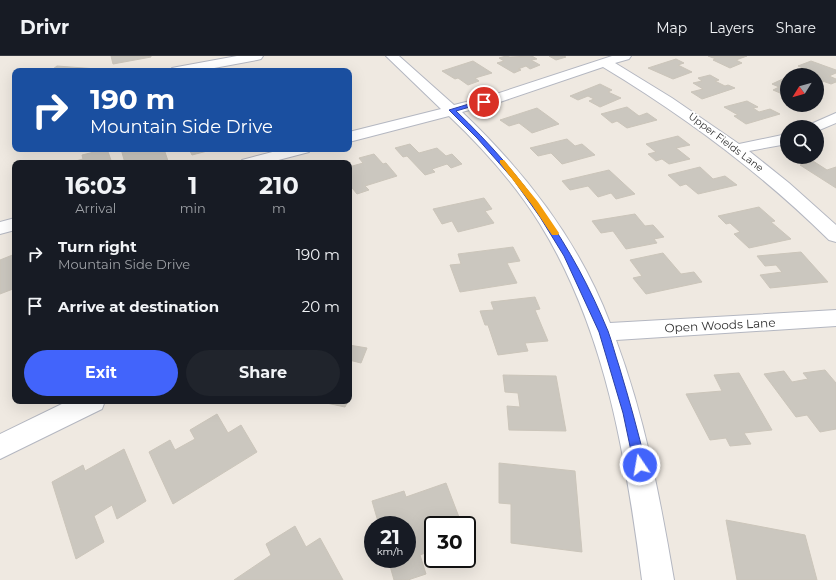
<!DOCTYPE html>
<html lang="en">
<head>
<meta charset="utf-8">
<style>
  :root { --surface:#171b24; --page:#20242c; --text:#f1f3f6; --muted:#9ea1a6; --line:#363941; --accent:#4264fb }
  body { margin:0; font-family:Montserrat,sans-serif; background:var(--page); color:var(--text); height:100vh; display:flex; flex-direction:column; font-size:15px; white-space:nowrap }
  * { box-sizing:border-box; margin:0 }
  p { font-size:13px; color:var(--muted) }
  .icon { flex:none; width:22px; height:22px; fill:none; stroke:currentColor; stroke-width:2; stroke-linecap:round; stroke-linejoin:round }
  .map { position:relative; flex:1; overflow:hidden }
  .side { position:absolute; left:12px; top:104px; width:340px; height:244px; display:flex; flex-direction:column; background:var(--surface); border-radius:8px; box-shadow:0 4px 16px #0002 }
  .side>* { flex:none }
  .guide { position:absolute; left:12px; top:12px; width:340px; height:84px; border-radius:8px; box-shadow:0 4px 16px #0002; background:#1a4fa0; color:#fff; overflow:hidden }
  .needle { width:26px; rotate:233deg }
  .fabs { position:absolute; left:780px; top:12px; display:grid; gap:8px }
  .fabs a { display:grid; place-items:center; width:44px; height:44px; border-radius:50%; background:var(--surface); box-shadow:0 4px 16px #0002; font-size:20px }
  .speed { position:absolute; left:364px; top:460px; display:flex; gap:8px; font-size:20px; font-weight:700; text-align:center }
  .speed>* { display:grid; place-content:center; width:52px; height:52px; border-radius:50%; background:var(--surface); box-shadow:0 4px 16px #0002; line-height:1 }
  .speed small { font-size:10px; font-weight:400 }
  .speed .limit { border:2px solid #111; border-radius:6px; background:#fff; color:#111 }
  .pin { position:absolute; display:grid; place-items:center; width:34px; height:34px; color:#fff; margin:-17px; border:2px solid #fff; border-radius:50%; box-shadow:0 1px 4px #0007 }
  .me { position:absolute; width:44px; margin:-22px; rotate:348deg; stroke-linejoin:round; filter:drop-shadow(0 0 3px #0008) }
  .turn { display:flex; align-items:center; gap:14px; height:84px; padding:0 12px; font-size:18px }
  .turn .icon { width:52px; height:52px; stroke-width:2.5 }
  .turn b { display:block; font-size:28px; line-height:34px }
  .eta { display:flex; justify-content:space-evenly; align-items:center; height:68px; text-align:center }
  .eta b { font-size:24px; font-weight:700; line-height:28px }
  .button { display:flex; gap:8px; margin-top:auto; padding:8px 12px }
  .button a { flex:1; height:46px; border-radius:24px; background:var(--accent); color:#fff; font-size:16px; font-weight:700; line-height:46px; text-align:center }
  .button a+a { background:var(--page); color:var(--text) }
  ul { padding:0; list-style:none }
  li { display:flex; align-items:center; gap:12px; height:52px; padding:0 12px }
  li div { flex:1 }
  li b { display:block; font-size:15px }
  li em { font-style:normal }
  header { display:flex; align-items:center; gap:24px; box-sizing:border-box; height:56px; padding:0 20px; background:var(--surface); border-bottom:1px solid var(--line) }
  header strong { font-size:19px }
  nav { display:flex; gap:22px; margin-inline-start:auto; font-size:14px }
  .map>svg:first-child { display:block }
  .building { fill:#cbc7bf; stroke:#cbc5ba }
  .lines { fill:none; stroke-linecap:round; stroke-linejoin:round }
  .minor-casing { stroke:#b4b7c1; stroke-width:2 }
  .minor { fill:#fff; fill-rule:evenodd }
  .route { fill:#4264fb; stroke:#2b41a3 }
  .slow { fill:#f59e0b }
  .labels { text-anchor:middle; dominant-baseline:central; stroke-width:3.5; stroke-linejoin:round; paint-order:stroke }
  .far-street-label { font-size:10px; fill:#2e2e2e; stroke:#fff }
  .street-label { font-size:12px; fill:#2e2e2e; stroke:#fff }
</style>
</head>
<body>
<header>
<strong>Drivr</strong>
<nav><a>Map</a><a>Layers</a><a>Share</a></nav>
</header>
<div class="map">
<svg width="836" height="524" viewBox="0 0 836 524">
  <rect width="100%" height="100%" fill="#efe9e1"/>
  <path class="building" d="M111,0H151V1L113,8Z
    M506,0L510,1L532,0L537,3L531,4L540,9L530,13L526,10L518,13L521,14L514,17L497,7L504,5L499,2Z
    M549,0H563L566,1L556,4Z
    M708,0H747L736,4L742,7L730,12L713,4L716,3Z
    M676,3L684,7L678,9L692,16L673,23L648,12Z
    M473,5L492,17L475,22L479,25L468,29L458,22L455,23L442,15Z
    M811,5L836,14V17L829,20L836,23V26L831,28L817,23V19H807L798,16L805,13L798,10Z
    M57,10L97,13L95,15H50Z
    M710,19L719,24L715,25L725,30L728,29L735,32L702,43L691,36L703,33L693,27L702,25L698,22Z
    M787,21V40L773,34L779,31L772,28Z
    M600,28L612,34L608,36L621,42L600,51L589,45L594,43L588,40L578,44L570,40Z
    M747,45L758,51L753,52L759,56L770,53L780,58L746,68L734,60L738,59L724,51Z
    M627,51L639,60L647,57L657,64L627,72L617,65L612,67L601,58Z
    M537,52L559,68L532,77L519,67L509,70L500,64Z
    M678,80L690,89L676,92L690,103L669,108L662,103L656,105L648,98L656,96L646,88Z
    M567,83L575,90L582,88L595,99L562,108L551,97L538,100L530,92Z
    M410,88L419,97L437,92L446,100L452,98L462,108L451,112L447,108L432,113L435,116L425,119L407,100L403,101L395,92Z
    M93,93H107L112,107H68L83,103L82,99L94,96Z
    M121,93H164L168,105L159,107H125Z
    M189,93H215L192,99Z
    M374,98L383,108L386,107L397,120L365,130L369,134L357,138L349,128V111L363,107L359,102Z
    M813,105L827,114L836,111V132L800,109Z
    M700,111L713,123L725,120L737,129L698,138L686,128L680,130L668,119Z
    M609,114L635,138L616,143L611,137L598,141L588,130L570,134L562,125Z
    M484,142L492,153L485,155L494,167L458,176L452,165L442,168L433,153Z
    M759,151L775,165L771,166L791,183L749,192L734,178L740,176L730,167L726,168L718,160Z
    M635,158L645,170L653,169L664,181L654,183L657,187L626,193L613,175L601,177L592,165Z
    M513,191L520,205L507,207L517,227L460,236L450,209L461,208L458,198Z
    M801,196L828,226L770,232L760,219L782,216L776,209L765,210L757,200Z
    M663,197L681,218L694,216L702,226L646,238L633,222L642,220L630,204Z
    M15,198V236L13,233L0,238V204Z
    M535,241L540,253L535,254L548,285L525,287L528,295L498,299L488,269H485L480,255L494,254L491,246Z
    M349,289L367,292L361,307L349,304Z
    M825,314L836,327V373L820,376L807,359L796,361L764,318L784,315L792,326L808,323L803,317Z
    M739,317L772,374L744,377L751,388L730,390L726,382L710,384L686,338L722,335L714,319Z
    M503,319L556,320L566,375L509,374L507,350L520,351L518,337L505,336Z
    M317,345H348L345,351Z
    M217,358L228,377L241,369L257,396L173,448L149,396L170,384L175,394L195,383L190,374Z
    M124,393L146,445L117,463L112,449L94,460L104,486L76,503L52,426L83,409L85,415Z
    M499,407L575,415L582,496L511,487V448L499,447Z
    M446,427L462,469H433V494L420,499L426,518L408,524H394L388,503H407V469H379L372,445L404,435L406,441Z
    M726,464L805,479L817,524H737Z
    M295,470L306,491L320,482L343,524H234L271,499L266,488Z"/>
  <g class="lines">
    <g class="minor-casing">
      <path id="minor" d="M237,0H263L261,3L257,4L198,15H170L172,12L177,11Z
        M386,0H399L454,49L490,40L612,0H631L629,3L615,7L672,42L739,88L787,78V88L749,95L789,127L836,169V186L829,184C761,117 686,61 603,11L500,46L462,56C524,115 579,185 610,267L836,254V270L616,284C645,362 660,442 674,524H642C626,402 606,275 540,168C515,128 483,92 449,60L349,86V76L441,53Z
        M836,57V67L817,75V71H808L811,68Z
        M284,93H311L309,96L267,107H240L242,104Z
        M15,162V174L0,178V166Z
        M68,345H105L102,353L0,403V378Z"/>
    </g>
    <use href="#minor" class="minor"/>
  </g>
  <path class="route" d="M482,44L487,46L456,55C524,120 572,188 608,275C612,286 615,298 619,310C629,343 638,375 646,409L644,413L640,414L636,413L634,409L623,357L599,276L564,200L540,161L513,123L477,82L449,54Z"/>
  <path class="slow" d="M500,104H504L538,146L559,177L558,179H552L532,149L500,107Z"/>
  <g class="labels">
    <g class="far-street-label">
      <text transform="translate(726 86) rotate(37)">Upper Fields Lane</text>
    </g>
    <g class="street-label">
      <text transform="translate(720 269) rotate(-3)">Open Woods Lane</text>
    </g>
  </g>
</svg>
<div class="fabs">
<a><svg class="needle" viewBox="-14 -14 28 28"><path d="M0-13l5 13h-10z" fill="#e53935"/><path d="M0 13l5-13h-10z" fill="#9ea1a6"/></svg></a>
<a><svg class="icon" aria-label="search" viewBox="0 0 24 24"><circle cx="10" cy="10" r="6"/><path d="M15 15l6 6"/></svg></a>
</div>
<div class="speed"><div>21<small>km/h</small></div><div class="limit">30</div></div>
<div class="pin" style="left:484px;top:46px;background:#d93025"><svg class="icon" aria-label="arrive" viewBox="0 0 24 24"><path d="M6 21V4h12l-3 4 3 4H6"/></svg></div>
<svg class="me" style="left:640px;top:409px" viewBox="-20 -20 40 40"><circle r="17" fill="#4264fb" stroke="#fff" stroke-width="3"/><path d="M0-11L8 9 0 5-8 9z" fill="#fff"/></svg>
<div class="guide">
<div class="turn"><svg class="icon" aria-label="right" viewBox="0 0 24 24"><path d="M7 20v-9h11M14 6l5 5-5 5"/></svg><div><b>190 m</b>Mountain Side Drive</div></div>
</div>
<section class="side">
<div class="eta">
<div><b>16:03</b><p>Arrival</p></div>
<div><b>1</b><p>min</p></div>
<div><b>210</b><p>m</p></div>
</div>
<ul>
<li><svg class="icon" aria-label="right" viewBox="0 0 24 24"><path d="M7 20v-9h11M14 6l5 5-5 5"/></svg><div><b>Turn right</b><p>Mountain Side Drive</p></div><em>190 m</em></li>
<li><svg class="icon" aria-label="arrive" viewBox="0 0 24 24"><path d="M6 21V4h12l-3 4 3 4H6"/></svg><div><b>Arrive at destination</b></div><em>20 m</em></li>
</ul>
<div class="button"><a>Exit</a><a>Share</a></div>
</section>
</div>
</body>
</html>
